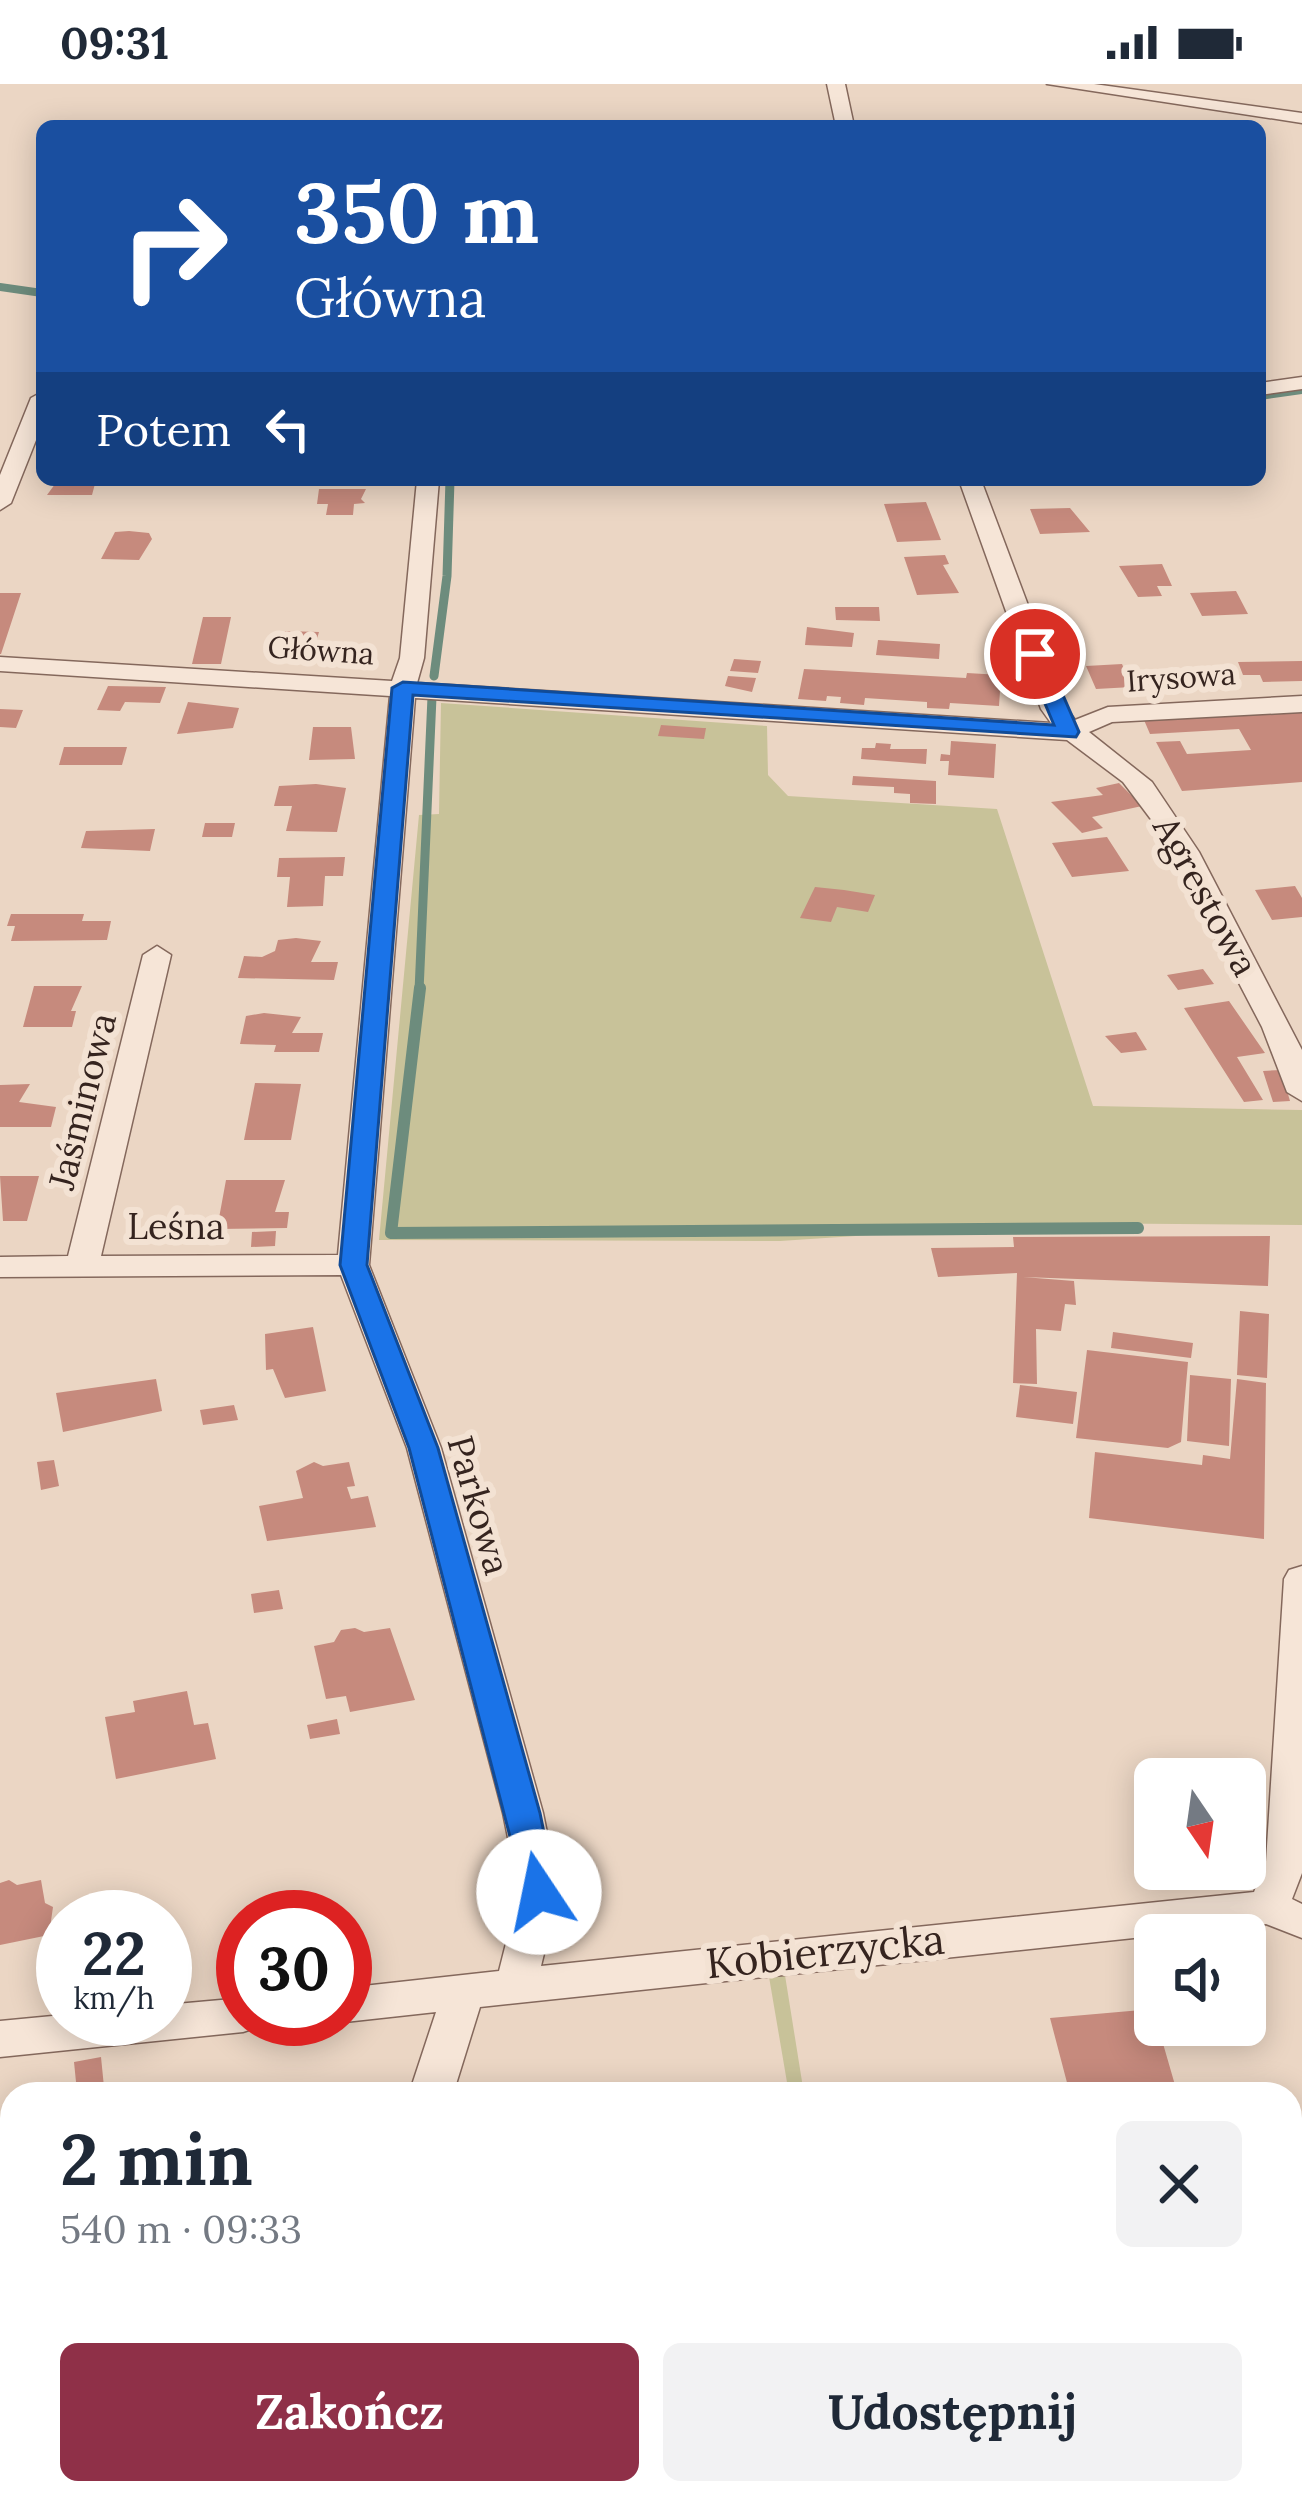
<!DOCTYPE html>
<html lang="pl">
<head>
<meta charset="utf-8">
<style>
  :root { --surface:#fff; --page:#f2f2f3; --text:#1f2937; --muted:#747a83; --accent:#8f3048 }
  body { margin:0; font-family:Lora,serif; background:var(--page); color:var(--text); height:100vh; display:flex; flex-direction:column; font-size:45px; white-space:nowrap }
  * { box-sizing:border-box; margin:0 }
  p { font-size:39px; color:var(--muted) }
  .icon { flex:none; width:66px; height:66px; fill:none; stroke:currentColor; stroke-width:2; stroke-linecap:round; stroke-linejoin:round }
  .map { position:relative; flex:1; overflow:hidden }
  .sheet { position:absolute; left:0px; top:1998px; width:1302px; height:423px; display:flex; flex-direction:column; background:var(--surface); border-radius:36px 36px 0 0; box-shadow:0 6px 30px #0003 }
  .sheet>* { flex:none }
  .top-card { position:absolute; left:36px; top:36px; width:1230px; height:366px; border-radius:18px; box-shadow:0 6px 30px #0003; background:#1a4fa0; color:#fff; overflow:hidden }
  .needle { width:78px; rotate:167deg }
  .buttons { position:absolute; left:1134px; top:1674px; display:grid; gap:24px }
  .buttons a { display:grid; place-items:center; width:132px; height:132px; border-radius:18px; background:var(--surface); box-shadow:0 6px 30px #0003; font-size:60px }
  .speed { position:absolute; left:36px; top:1806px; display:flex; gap:24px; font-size:60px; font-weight:700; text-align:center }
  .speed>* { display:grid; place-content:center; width:156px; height:156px; border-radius:50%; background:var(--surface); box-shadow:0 6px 30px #0003; line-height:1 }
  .speed small { font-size:30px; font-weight:400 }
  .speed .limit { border:18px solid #d22; background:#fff; color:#111 }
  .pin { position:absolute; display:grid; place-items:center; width:102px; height:102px; color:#fff; margin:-51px; border:6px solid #fff; border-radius:50%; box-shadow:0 3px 12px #0007 }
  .me { position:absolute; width:132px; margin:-66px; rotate:349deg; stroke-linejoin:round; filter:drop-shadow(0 0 9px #0008) }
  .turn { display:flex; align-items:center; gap:42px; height:252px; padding:0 60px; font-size:54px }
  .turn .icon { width:156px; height:156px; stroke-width:2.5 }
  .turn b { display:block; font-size:84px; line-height:102px }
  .then { display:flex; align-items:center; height:114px; padding:0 60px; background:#0003; gap:24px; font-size:45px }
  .round { display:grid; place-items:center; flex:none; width:126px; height:126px; border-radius:18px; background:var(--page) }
  .head { display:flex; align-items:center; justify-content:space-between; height:204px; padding:0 60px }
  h1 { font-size:72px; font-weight:800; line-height:90px }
  .cta { display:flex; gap:24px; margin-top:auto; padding:24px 60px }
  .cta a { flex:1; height:138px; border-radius:18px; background:var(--accent); color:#fff; font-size:48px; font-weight:800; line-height:138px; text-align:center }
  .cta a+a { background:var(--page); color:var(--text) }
  .status { display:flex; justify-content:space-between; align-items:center; height:84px; padding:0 60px; background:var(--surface); direction:ltr }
  .status svg { height:33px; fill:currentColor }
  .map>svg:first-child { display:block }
  .green { fill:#c8c299 }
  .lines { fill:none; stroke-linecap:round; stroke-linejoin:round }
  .stream-far2 { stroke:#6d8c7d; stroke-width:8 }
  .stream-far1 { stroke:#6d8c7d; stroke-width:9 }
  .stream { stroke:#6d8c7d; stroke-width:12 }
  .building { fill:#c68a7d }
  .minor-casing { stroke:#84685c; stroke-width:3 }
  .minor { fill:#f6e5d7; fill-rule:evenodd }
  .route { fill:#1a73e8; stroke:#114b97; stroke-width:3 }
  .labels { text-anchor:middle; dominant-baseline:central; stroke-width:12; stroke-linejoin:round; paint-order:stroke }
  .far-street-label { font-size:30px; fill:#35241f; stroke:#f3e2d3 }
  .street-label { font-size:36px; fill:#35241f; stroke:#f3e2d3 }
  .near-street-label { font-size:42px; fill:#35241f; stroke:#f3e2d3 }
</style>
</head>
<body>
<div class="status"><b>09:31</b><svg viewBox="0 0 49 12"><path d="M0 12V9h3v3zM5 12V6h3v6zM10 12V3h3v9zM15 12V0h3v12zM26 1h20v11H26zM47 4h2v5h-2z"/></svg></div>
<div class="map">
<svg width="1302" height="2420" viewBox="0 0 1302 2420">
  <rect width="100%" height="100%" fill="#ebd6c4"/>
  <path class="green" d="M441,619L767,642L768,691L788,712L997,725L1093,1022L1302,1026V1141L1052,1139L780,1157L379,1156L419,731L439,730Z
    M784,1885L804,2010H789L768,1887Z"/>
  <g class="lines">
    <path class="stream-far2" d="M0,203L42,209
      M1260,312L1302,306"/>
    <path class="stream-far1" d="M434,592L447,492L450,396
      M419,907L432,613"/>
    <path class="stream" d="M420,904L391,1149L1138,1144"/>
  </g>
  <path class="building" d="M58,396H96L92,411H47Z
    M319,405H366L361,415L365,419L354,420L353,431H326L328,420H317Z
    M926,418L941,456L897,458L884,420Z
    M1070,424L1090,448L1040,450L1030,425Z
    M129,447L149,449L152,455L139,476L101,475L115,448Z
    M945,471L949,480L943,481L959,509L917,511L904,473Z
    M1162,480L1172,502H1157L1162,512L1138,513L1119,482Z
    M1236,507L1248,530L1202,532L1190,509Z
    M0,509H21L1,570H0Z
    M835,523H879L880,537L836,536Z
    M203,533H231L221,580H192Z
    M807,543L854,549L852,563L805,561Z
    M285,547L319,548L311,575L275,574Z
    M878,556L940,560L939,575L876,571Z
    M734,575L761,577L758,589L730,587Z
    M1302,577V597L1263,598L1260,591H1243L1238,578Z
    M1122,580L1132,603L1096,605L1086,582Z
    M804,585L966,594L967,589L1001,591L999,622L950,619L949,625L927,624V618L865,614L864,621L840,619L841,613L827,612L826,617L798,615Z
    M728,592L756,594L752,608L725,602Z
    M108,602L166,603L160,619L125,618L120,627L97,626Z
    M188,618L239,624L233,644L177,650Z
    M0,625L23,626L16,644L0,643Z
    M1302,627V698L1182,707L1156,658L1180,657L1187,670L1251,666L1239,645L1150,650L1144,636Z
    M661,641L703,644H706L704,655L658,652Z
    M313,643H351L355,675L309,676Z
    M951,657L996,660L994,694L948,691L949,677H940L941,670L950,671Z
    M876,659L891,660L890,665H927L926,680L861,675L862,664H875Z
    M64,663H127L122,681H59Z
    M853,692L936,697V720L910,719V710L894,709V703L852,701Z
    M1119,699L1142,722L1092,733L1103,744L1082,749L1051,718L1103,711L1096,704Z
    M316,700L346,704L337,748L286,747L292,722H274L279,702Z
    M205,739H235L232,753H202Z
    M155,745L150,767L81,764L86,747Z
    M1107,753L1129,787L1072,793L1052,759Z
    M345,773L343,792H325L323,822L287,823L290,793H277L279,774Z
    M1295,802L1302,814V833L1272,836L1255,806Z
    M815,803L844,806L875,811L868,828L837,823L831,838L800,834Z
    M11,830H84L82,837H111L107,856L11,857L15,842H7Z
    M296,854L321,857L311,878H338L334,896L238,894L244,872L262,873L275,867L278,856Z
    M1203,885L1214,900L1178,906L1167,891Z
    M34,902H82L71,927H76L72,943H23Z
    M1229,917L1265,969L1237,973L1263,1016L1244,1018L1184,924Z
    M264,929L301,933L292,949H323L319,968H274L276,961L240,960L246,932Z
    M1136,948L1147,966L1121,969L1105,952Z
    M1281,986L1290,1017L1273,1018L1263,987Z
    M255,999L301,1000L291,1056H244Z
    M30,1000L19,1018L56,1023L51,1043H0V1001Z
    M0,1092H39L27,1137H3Z
    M226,1096H285L275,1128H289L287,1144L217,1145Z
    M276,1147L275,1162L251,1163L252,1148Z
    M1270,1152L1268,1202L1023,1193L1074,1197L1076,1221L1065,1220L1061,1247L1036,1245L1037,1300L1013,1299L1017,1189L938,1193L931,1164L1014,1163L1013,1153Z
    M1240,1227L1269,1230L1267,1294L1237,1291Z
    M313,1243L326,1307L285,1314L273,1285L266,1286L265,1250Z
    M1113,1248L1193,1259L1191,1274L1111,1264Z
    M1087,1266L1188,1278L1181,1358L1168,1364L1076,1354Z
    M1190,1291L1231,1295L1229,1362L1187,1357Z
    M156,1295L162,1327L63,1348L56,1309Z
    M1237,1295L1266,1299L1264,1455L1089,1434L1095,1368L1202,1381L1203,1371L1230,1375Z
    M1020,1301L1077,1308L1073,1340L1016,1333Z
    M234,1321L238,1336L203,1341L200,1326Z
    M54,1376L59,1402L41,1406L37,1378Z
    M314,1378L323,1382L349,1378L355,1402L347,1403L351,1415L368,1412L376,1443L267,1457L259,1422L303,1414L296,1387Z
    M279,1506L283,1525L254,1529L251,1510Z
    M355,1544L364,1548L390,1544L415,1616L350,1628L346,1612L326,1615L314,1562L334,1558L341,1546Z
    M187,1607L194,1641L208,1639L216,1675L116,1695L105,1633L135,1628L133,1617Z
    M337,1635L340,1650L310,1655L307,1641Z
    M9,1796L17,1801L41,1796L45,1819L53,1823L49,1851L0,1861V1799Z
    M1153,1925L1175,2001L1070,2010L1050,1934Z
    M101,1973L104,2003L77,2008L74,1978Z"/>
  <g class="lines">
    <g class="minor-casing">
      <path id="minor" d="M827,0H845L854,42H836Z
        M1047,0H1094L1302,29V39Z
        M1302,293V305L1260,311V299Z
        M42,308V341L11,419L0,426V391L31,314Z
        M417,396H439L424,574L417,599L1051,639L1041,625L959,396H981L1067,625L1075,636L1108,623L1302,612V628L1112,638L1089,648L1152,698L1199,768L1302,966V1017L1287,1008L1262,943L1159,746L1123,698L1067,656L415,614L369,1181L441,1364L543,1729L559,1808L541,1882L1254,1808L1266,1778L1284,1495L1289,1486L1302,1482V1789L1292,1815L1302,1820V1854L1266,1840L480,1923L453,2010H409L436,1928L345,1938L335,1935H345V1904L499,1887L519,1808L503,1729L407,1364L341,1191L0,1193V1173L68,1172L143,871L157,862L171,871L101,1172L338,1171L390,612L0,587V573L392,597L400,574Z
        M243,1914V1935H262L258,1943L243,1948L0,1973V1937L63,1931L165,1935V1921Z
        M279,2409H327L323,2420H275Z"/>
    </g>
    <use href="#minor" class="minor"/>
  </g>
  <path class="route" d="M1035,564L1045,570L1079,648L1076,653L413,611L367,1181L438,1364L540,1729L556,1808L551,1818H527L409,1364L340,1181L392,604L403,598L1054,641L1024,570Z"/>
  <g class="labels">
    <g class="far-street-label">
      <text transform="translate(321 566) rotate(4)">Główna</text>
      <text transform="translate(1181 593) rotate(-4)">Irysowa</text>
    </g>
    <g class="street-label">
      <text transform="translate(1206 812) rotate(61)">Agrestowa</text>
      <text transform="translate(82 1017) rotate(-76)">Jaśminowa</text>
      <text x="176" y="1142">Leśna</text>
      <text transform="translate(479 1421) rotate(74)">Parkowa</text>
    </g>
    <g class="near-street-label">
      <text transform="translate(825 1867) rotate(-6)">Kobierzycka</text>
    </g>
  </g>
</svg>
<div class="buttons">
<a><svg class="needle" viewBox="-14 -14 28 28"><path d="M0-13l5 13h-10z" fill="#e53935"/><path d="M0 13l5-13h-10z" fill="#747a83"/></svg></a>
<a><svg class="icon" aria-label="sound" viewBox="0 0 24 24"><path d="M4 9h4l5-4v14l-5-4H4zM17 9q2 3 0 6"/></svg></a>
</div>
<div class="speed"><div>22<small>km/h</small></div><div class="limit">30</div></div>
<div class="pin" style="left:1035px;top:570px;background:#d93025"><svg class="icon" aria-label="arrive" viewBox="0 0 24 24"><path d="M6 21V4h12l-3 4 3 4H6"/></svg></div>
<svg class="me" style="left:539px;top:1808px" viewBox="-20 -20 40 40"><circle r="19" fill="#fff"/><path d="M0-13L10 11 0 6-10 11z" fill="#1a73e8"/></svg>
<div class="top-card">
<div class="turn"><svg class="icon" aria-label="right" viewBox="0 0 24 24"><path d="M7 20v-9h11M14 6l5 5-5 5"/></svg><div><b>350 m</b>Główna</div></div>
<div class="then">Potem<svg class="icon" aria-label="left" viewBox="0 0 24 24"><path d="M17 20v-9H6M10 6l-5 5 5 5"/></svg></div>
</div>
<section class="sheet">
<div class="head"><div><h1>2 min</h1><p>540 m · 09:33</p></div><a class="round"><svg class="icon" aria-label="close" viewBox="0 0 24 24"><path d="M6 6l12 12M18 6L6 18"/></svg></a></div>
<div class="cta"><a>Zakończ</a><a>Udostępnij</a></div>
</section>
</div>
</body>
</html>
